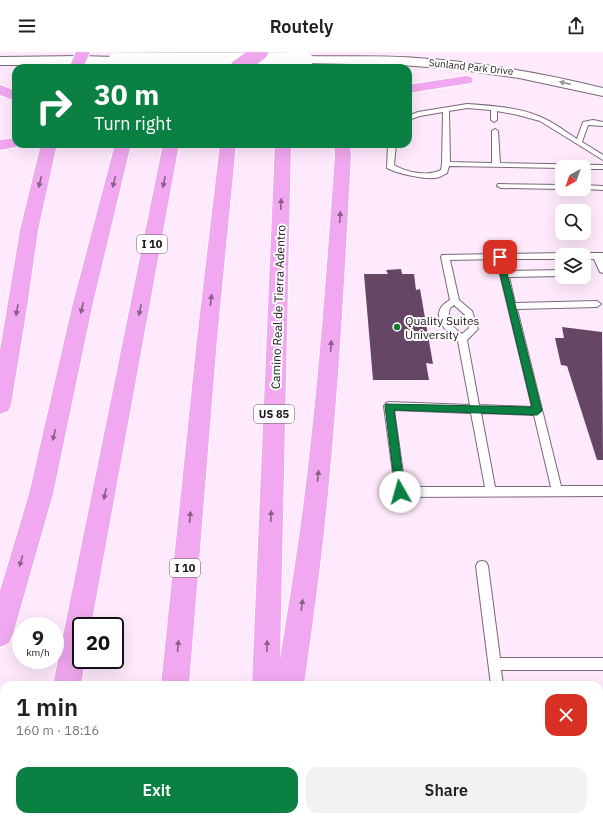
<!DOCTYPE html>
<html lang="en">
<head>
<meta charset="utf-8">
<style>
  :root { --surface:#fff; --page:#f2f2f2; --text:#202124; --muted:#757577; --accent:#0b8043 }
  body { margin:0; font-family:"IBM Plex Sans",sans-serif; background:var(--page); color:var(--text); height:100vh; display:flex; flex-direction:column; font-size:15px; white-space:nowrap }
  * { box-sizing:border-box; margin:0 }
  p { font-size:13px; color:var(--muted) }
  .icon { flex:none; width:22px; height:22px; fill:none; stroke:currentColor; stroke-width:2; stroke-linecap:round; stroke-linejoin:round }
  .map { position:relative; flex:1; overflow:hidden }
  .details { position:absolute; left:0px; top:629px; width:603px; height:140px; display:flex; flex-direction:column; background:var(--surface); border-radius:12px 12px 0 0; box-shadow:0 4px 16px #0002 }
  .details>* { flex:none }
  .guide { position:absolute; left:12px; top:12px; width:400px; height:84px; border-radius:12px; box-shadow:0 4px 16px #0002; background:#0b8043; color:#fff; overflow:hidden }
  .needle { width:26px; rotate:220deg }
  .fabs { position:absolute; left:555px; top:108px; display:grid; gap:8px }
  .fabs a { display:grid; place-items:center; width:36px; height:36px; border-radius:8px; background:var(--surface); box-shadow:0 4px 16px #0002; font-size:20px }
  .speed { position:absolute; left:12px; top:565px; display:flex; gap:8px; font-size:20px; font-weight:700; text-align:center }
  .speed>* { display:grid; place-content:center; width:52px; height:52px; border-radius:50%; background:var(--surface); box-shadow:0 4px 16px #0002; line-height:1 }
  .speed small { font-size:10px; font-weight:400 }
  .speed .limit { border:2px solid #111; border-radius:6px; background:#fff; color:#111 }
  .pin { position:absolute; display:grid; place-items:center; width:34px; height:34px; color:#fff; margin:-17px; border-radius:8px; box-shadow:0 2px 6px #0006 }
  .me { position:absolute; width:44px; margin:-22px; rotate:353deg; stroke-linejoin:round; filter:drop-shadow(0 0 3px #0008) }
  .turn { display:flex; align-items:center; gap:14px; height:84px; padding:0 16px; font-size:18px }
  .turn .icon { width:52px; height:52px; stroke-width:2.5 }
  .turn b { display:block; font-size:28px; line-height:34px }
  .round { display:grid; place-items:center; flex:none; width:42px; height:42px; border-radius:12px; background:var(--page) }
  .summary { display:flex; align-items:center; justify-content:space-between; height:68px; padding:0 16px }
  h1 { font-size:24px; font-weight:600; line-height:30px }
  .primary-button { display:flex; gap:8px; margin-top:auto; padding:8px 16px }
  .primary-button a { flex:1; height:46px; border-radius:12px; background:var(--accent); color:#fff; font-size:16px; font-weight:600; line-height:46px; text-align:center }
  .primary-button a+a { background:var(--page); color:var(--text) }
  header { display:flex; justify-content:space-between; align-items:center; height:52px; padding:0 16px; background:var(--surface); font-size:18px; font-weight:600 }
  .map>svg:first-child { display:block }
  .building { fill:#654664 }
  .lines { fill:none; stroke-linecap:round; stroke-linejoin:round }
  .lane-casing { stroke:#7a687a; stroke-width:2 }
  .secondary-casing { stroke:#7a687a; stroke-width:2 }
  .highway-casing { stroke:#fff; stroke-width:2 }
  .lane { fill:#fff; fill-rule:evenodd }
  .secondary { fill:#fff; fill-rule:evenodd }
  .highway { fill:#f1a8f0; fill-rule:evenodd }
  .secondary-bridge-casing { stroke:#7a687a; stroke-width:16; stroke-linecap:butt }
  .highway-bridge-casing { stroke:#fff; stroke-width:16; stroke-linecap:butt }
  .secondary-bridge { stroke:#fff; stroke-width:16 }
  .highway-bridge { stroke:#f1a8f0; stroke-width:16 }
  .oneway { fill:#9a9699 }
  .oneway2 { fill:#885f86 }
  .route { fill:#0b8043; stroke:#07532c }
  .poi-dot { fill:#117b2f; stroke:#fefefe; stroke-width:1.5 }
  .labels { text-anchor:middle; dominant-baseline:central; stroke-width:4; stroke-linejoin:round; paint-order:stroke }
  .far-street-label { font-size:10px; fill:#1e161d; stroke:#fefefe }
  .shield { fill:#fefefe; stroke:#615c60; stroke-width:1 }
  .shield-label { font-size:11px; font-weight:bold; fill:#1e161d }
  .street-label { font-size:12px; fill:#1e161d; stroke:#fefefe }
  .poi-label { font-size:12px; fill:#1e161d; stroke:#fefefe; text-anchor:start }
</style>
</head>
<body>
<header><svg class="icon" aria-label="menu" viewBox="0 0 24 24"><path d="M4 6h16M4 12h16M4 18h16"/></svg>Routely<svg class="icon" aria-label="share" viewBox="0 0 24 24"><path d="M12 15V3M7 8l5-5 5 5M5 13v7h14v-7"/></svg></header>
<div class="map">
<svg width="603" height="769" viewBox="0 0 603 769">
  <rect width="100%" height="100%" fill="#fee9fd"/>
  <path class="building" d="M401,217L402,222H414L416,238L420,237L433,312L426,311L429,328H373L364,222H388L386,218Z
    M562,275L602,280L603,408H597L567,314L561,313L555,286H564Z"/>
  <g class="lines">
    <g class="lane-casing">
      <path id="lane" d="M467,52C492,54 522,55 545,67C556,72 566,80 577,87L583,70L593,68L603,70V74L588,73L582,90L603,103V108L540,69L518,63L497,59V68L494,70L491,68V58L467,56L449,59L450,110L492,111V79L495,77L498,79L500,111L603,113V117H584V115H562V116L449,114L447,121C443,123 439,126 435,126C421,127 399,122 387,116L388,92H396L394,113C406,120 428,125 441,118L442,112L443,60L420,64L408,68V64L418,60Z
        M498,132L562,133V137H563H562L501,136L497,134Z
        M584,133L603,134V138L583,137H584Z
        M562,201L565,203H562V207H505L508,219L562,218V224L509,225L515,251L597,249L601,252L597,255L517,257L561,434H603V444L400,445L396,443L384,354L386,351L389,350L470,353L458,289C443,278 428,260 450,248L441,205L442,203ZM496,207L500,222L532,355L479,353L467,288L478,277L472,259L459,248L450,208ZM454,253L465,263L469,276L462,282C452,275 446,268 450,256ZM394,358L471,361L485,435H405ZM481,361L534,363L551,435H495Z
        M584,201H603V221L600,220L594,207H584V203H581Z
        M586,217L590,220L584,224V218Z
        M482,509L486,510L488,514L500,606H603V618H501L503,633H491L476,514L478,510Z
        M508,765H522L523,769H509Z"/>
    </g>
    <g class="secondary-casing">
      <path id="secondary" d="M80,4L116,5L121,6L123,9L121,12L116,13H0V5Z
        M305,4C342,5 380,3 417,6C480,10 542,21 603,36V44L519,26L455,17L401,13L300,11L298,8L300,5Z"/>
    </g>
    <g class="highway-casing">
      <path id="highway" d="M76,0H90L83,16H69Z
        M279,0H293L292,16H278Z
        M466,24L471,25L473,28L471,31L408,41V33Z
        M0,33L16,39V49L0,43Z
        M16,86V92H23L21,94L0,98V88Z
        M41,92H57L38,178L28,249L11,353L8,359L0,362V298L20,178Z
        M115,92H131L92,255L53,442L13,582L9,591L0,595V539L29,442L72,255Z
        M163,92H179L91,574H81V608H85L81,633H53Z
        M220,92H236L217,287L189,633H161L197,287Z
        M275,92H291L280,607C289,552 298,496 305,440C319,328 327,215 335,103L334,92H350L351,103C345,216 339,329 328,441C322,505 313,569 304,633H252Z
        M27,765H57L56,769H26Z
        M148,765H178L177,769H147Z
        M256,765H286V769H256Z"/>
    </g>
    <use href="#lane" class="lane"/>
    <use href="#secondary" class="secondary"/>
    <use href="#highway" class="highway"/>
    <g class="secondary-bridge-casing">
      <path id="secondary-bridge" d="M116,9L305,8"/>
    </g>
    <g class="highway-bridge-casing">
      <path id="highway-bridge" d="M238,16L260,0"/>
    </g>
    <use href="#secondary-bridge" class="secondary-bridge"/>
    <use href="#highway-bridge" class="highway-bridge"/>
  </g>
  <defs><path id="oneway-solid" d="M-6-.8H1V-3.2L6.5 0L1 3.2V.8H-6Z"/></defs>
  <use class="oneway" href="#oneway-solid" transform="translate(565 31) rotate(-167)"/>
  <g class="oneway2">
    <use href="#oneway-solid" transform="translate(40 130) rotate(104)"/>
    <use href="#oneway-solid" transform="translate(114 130) rotate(104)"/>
    <use href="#oneway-solid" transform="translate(164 130) rotate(101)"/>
    <use href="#oneway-solid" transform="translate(281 152) rotate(-88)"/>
    <use href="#oneway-solid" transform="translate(340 165) rotate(-86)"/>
    <use href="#oneway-solid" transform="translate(211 248) rotate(-84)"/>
    <use href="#oneway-solid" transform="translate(82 256) rotate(103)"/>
    <use href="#oneway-solid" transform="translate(17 258) rotate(100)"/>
    <use href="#oneway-solid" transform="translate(140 258) rotate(101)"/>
    <use href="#oneway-solid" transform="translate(331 294) rotate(-86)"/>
    <use href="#oneway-solid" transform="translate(54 383) rotate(103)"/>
    <use href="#oneway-solid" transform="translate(318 424) rotate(-84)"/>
    <use href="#oneway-solid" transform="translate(105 442) rotate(101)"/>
    <use href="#oneway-solid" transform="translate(271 464) rotate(-88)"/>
    <use href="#oneway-solid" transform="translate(190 465) rotate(-85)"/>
    <use href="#oneway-solid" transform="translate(21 509) rotate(106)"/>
    <use href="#oneway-solid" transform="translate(302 553) rotate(-82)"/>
    <use href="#oneway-solid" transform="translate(178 594) rotate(-85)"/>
    <use href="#oneway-solid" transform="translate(267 594) rotate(-88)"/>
  </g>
  <path class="route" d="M500,202L503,205L542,359L537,363L394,358L405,440L403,443L400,445L396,443L385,354L386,352L532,355L496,205Z"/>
  <circle class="poi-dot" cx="397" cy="275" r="4"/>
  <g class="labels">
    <g class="far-street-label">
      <text transform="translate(471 15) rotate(6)">Sunland Park Drive</text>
    </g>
    <g class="shield">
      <rect x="137" y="183" width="30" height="18" rx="3"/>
      <rect x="254" y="353" width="40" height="18" rx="3"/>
      <rect x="170" y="507" width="30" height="18" rx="3"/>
    </g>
    <g class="shield-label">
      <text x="152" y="192">I 10</text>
      <text x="274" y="362">US 85</text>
      <text x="185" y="516">I 10</text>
    </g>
    <g class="street-label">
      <text transform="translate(278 255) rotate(-88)">Camino Real de Tierra Adentro</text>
    </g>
    <g class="poi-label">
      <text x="405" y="268">Quality Suites<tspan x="405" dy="14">University</tspan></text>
    </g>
  </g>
</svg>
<div class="fabs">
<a><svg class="needle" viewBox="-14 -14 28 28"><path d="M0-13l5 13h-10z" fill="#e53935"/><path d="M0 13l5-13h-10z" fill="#757577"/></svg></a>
<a><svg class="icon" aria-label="search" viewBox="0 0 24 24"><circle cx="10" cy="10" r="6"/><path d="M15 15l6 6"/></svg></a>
<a><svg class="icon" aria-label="layers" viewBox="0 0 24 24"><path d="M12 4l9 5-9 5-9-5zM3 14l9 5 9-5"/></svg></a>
</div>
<div class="speed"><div>9<small>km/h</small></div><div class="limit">20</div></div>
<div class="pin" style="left:500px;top:205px;background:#d93025"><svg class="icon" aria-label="arrive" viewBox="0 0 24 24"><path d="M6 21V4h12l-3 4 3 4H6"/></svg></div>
<svg class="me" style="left:400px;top:440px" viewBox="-20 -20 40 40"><circle r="19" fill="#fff"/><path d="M0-13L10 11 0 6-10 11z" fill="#0b8043"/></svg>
<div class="guide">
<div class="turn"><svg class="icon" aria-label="right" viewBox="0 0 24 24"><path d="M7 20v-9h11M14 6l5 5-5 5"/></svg><div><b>30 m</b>Turn right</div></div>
</div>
<section class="details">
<div class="summary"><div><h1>1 min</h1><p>160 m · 18:16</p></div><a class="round" style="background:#d93025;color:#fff"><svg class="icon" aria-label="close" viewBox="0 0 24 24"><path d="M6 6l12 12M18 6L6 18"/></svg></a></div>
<div class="primary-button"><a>Exit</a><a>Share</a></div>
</section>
</div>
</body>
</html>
